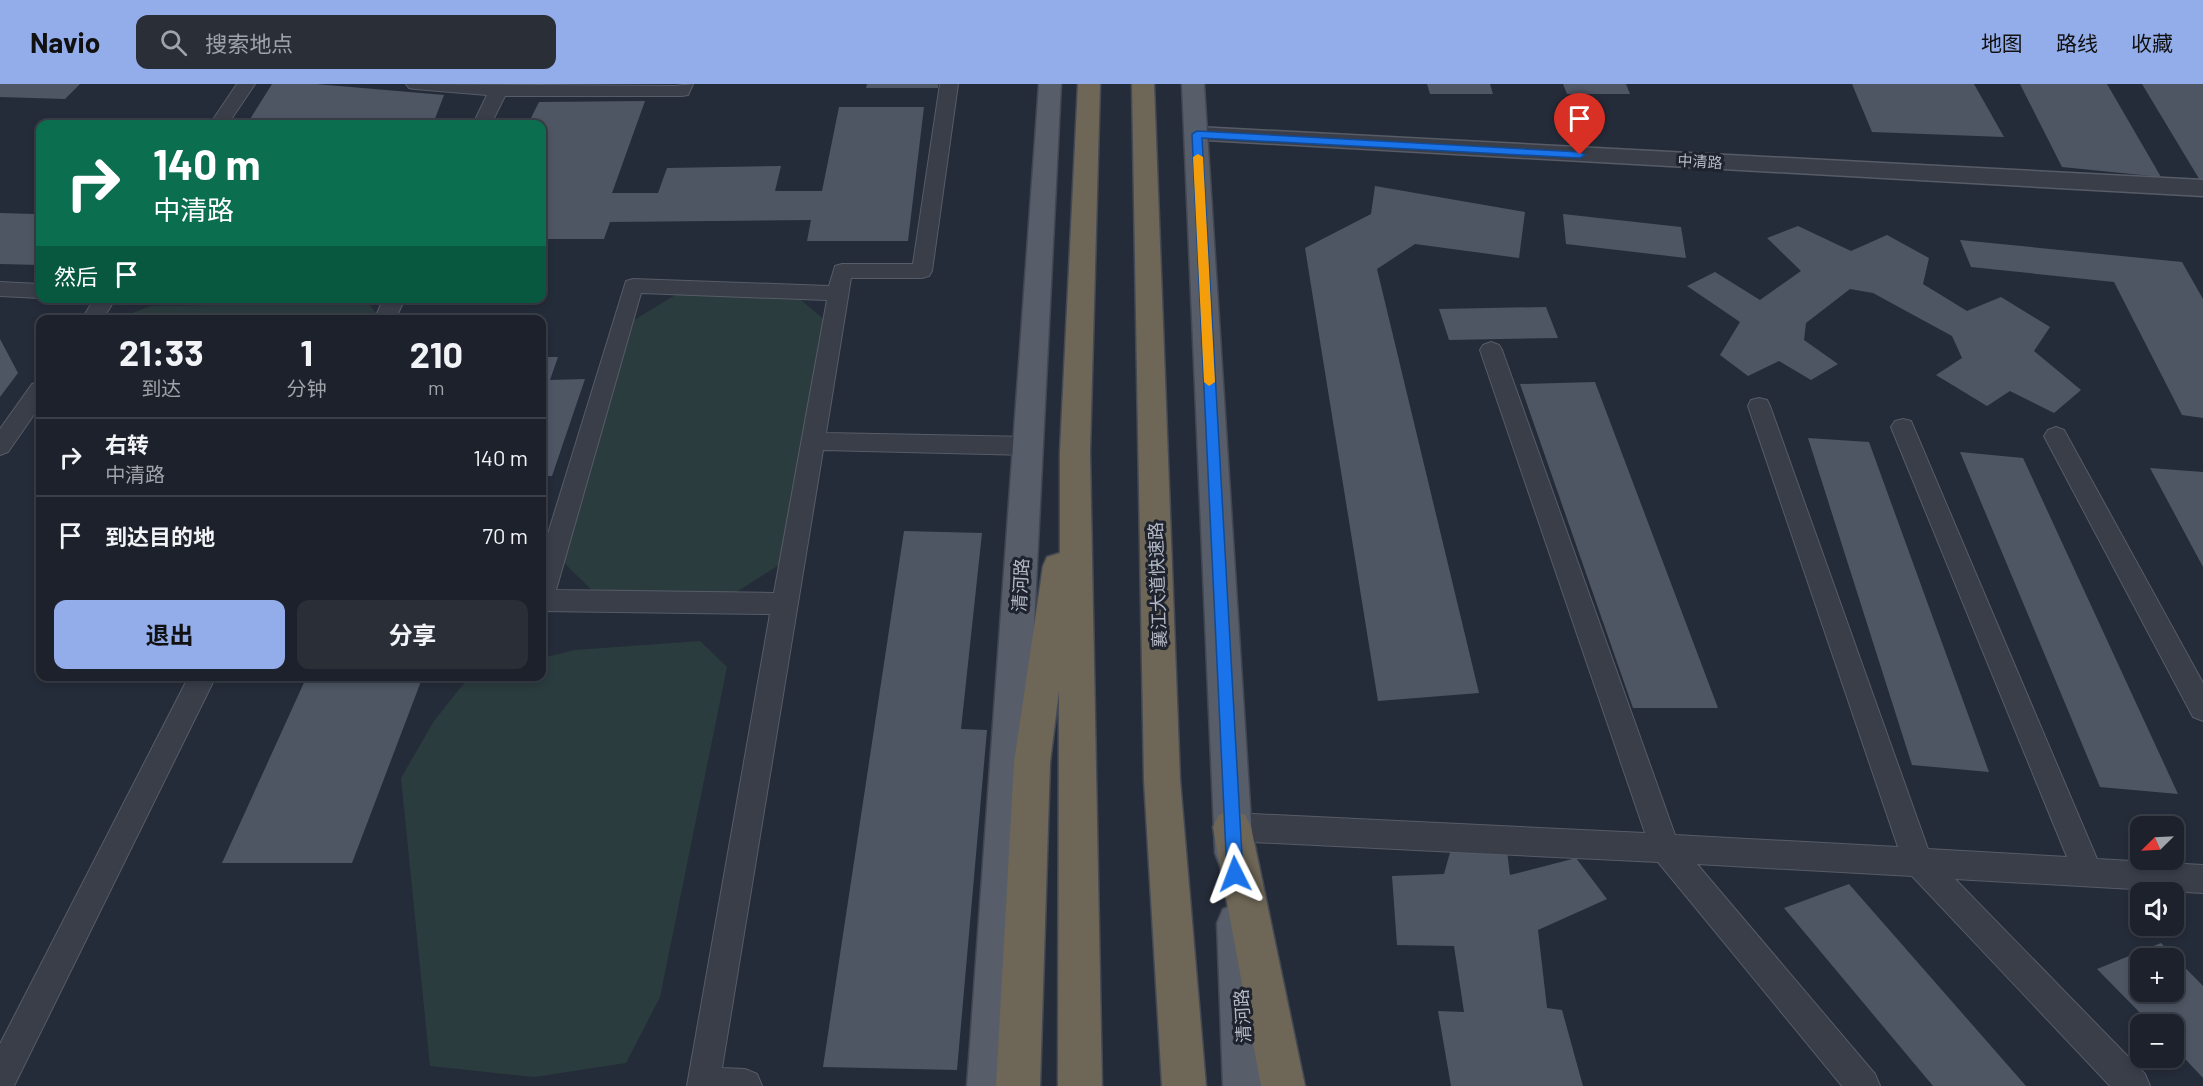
<!DOCTYPE html>
<html lang="zh">
<head>
<meta charset="utf-8">
<style>
  :root { --surface:#1c212b; --page:#292e37; --text:#f1f3f6; --muted:#a0a3a9; --line:#3a3e47; --accent:#93adeb }
  body { margin:0; font-family:Barlow,"Noto Sans SC",sans-serif; background:var(--page); color:var(--text); height:100vh; display:flex; flex-direction:column; font-size:22px; white-space:nowrap }
  * { box-sizing:border-box; margin:0 }
  p { font-size:20px; color:var(--muted) }
  .icon { flex:none; width:33px; height:33px; fill:none; stroke:currentColor; stroke-width:2; stroke-linecap:round; stroke-linejoin:round }
  .map { position:relative; flex:1; overflow:hidden }
  .sheet { position:absolute; left:36px; top:231px; width:510px; height:366px; display:flex; flex-direction:column; background:var(--surface); border-radius:12px; box-shadow:0 3px 9px #0003,0 0 0 2px var(--line) }
  .sheet>* { flex:none }
  .guide { position:absolute; left:36px; top:36px; width:510px; height:183px; border-radius:12px; box-shadow:0 3px 9px #0003,0 0 0 2px var(--line); background:#0b6e4f; color:#fff; overflow:hidden }
  .needle { width:39px; rotate:246deg }
  .fabs { position:absolute; left:2130px; top:732px; display:grid; gap:12px }
  .fabs a { display:grid; place-items:center; width:54px; height:54px; border-radius:12px; background:var(--surface); box-shadow:0 3px 9px #0003,0 0 0 2px var(--line); font-size:30px }
  .pin { position:absolute; display:grid; place-items:center; width:51px; height:51px; color:#fff; margin:-62px -26px; border-radius:50% 50% 50% 0; rotate:-45deg; box-shadow:0 0 6px #0007 }
  .pin .icon { rotate:45deg }
  .me { position:absolute; width:66px; margin:-33px; rotate:357deg; stroke-linejoin:round; filter:drop-shadow(0 0 4px #0008) }
  .turn { display:flex; align-items:center; gap:21px; height:126px; padding:0 18px; font-size:27px }
  .turn .icon { width:78px; height:78px; stroke-width:2.5 }
  .turn b { display:block; font-size:42px; line-height:51px }
  .then { display:flex; align-items:center; height:57px; padding:0 18px; background:#0003; gap:12px; font-size:22px }
  .eta { display:flex; justify-content:space-evenly; align-items:center; height:102px; text-align:center }
  .eta b { font-size:36px; font-weight:700; line-height:42px }
  .action { display:flex; gap:12px; margin-top:auto; padding:12px 18px }
  .action a { flex:1; height:69px; border-radius:12px; background:var(--accent); color:#111; font-size:24px; font-weight:700; line-height:69px; text-align:center }
  .action a+a { background:var(--page); color:var(--text) }
  ul { padding:0; list-style:none }
  li { display:flex; align-items:center; gap:18px; height:78px; padding:0 18px; border-top:2px solid var(--line) }
  li div { flex:1 }
  li b { display:block; font-size:22px }
  li em { font-style:normal }
  header { display:flex; align-items:center; gap:36px; box-sizing:border-box; height:84px; padding:0 30px; background:var(--accent); color:#111 }
  header strong { font-size:28px }
  nav { display:flex; gap:33px; margin-inline-start:auto; font-size:21px }
  .search { width:420px; height:54px; background:var(--page); display:flex; align-items:center; gap:15px; box-sizing:border-box; padding:0 21px; border-radius:12px; color:var(--muted); font-size:22px }
  .map>svg:first-child { display:block }
  .green { fill:#2b3c3e }
  .building { fill:#4e5664; fill-rule:evenodd }
  .lines { fill:none; stroke-linecap:round; stroke-linejoin:round }
  .lane-casing { stroke:#575c67; stroke-width:2 }
  .street-casing { stroke:#575c67; stroke-width:3 }
  .primary-casing { stroke:#424752; stroke-width:3 }
  .highway-casing { stroke:#444954; stroke-width:3 }
  .lane { fill:#393e49; fill-rule:evenodd }
  .street { fill:#393e49; fill-rule:evenodd }
  .primary { fill:#575d69; fill-rule:evenodd }
  .highway { fill:#6e6757; fill-rule:evenodd }
  .route { fill:#1a73e8; stroke:#114b97; stroke-width:1.5 }
  .slow { fill:#f59e0b }
  .labels { text-anchor:middle; dominant-baseline:central; stroke-width:6; stroke-linejoin:round; paint-order:stroke }
  .far-street-label { font-size:15px; fill:#b4b9c5; stroke:#1e232e }
  .street-label { font-size:18px; fill:#b4b9c5; stroke:#1e232e }
</style>
</head>
<body>
<header>
<strong>Navio</strong>
<div class="search"><svg class="icon" aria-label="search" viewBox="0 0 24 24"><circle cx="10" cy="10" r="6"/><path d="M15 15l6 6"/></svg>搜索地点</div>
<nav><a>地图</a><a>路线</a><a>收藏</a></nav>
</header>
<div class="map">
<svg width="2203" height="1002" viewBox="0 0 2203 1002">
  <rect width="100%" height="100%" fill="#252c39"/>
  <path class="green" d="M687,204L790,207L832,242L793,472L719,519L603,517L554,469L621,244Z
    M368,219L376,229L373,235H117L151,222Z
    M700,557L727,583L660,913L626,979L534,993L430,982L401,694L434,637L469,593L542,592V574L575,566Z"/>
  <path class="building" d="M0,0H80L65,15L0,13Z
    M272,0H316L444,11L433,40H247Z
    M867,0H938V4H866Z
    M1427,0H1490L1493,10H1430Z
    M1563,0H1626L1630,10H1567Z
    M1852,0H1974L2004,53L1872,48Z
    M2020,0H2107L2161,93L2062,83Z
    M2142,0H2203V98H2201Z
    M645,17L612,109H658L667,84L781,82L775,107H822L839,23H924L908,157H807L811,136L610,138L604,155H542V40H528L539,18Z
    M1375,102L1525,128L1519,174L1415,160L1377,185L1479,609L1378,617L1305,164L1371,130Z
    M40,123V181L0,180V129L35,130Z
    M1563,130L1681,143L1686,174L1566,160Z
    M1798,142L1851,167L1887,151L1929,174L1923,200L1967,227L2001,213L2050,243L2034,267L2081,306L2054,329L2010,307L1987,322L1936,291L1962,274L1952,252L1873,209L1850,205L1806,239L1804,256L1838,280L1811,296L1779,277L1748,292L1720,271L1740,238L1687,202L1715,188L1760,216L1801,187L1767,154Z
    M1960,156L2182,178L2203,215V334L2182,331L2114,198L1971,183Z
    M1546,223L1558,254L1449,256L1439,225Z
    M0,255L18,289L0,313Z
    M542,273H558L550,296L585,295L552,392H542Z
    M1595,298L1718,624H1633L1520,300Z
    M1808,354L1869,358L1989,688L1912,681Z
    M1960,368L2023,374L2178,710L2100,703Z
    M2150,384L2203,388V483Z
    M904,447L982,449L961,645L987,646L957,986L823,983Z
    M307,592H423L352,779H222Z
    M1451,765L1507,767L1510,791L1576,774L1607,815L1538,846L1547,924L1562,926L1583,1002H1451L1438,927L1464,928L1454,862L1397,861L1392,792L1444,790Z
    M1849,800L2026,1002H1933L1784,824Z
    M2161,859L2203,902V994L2174,963V940H2151L2097,885ZM2140,874H2174V908H2140Z"/>
  <g class="lines">
    <g class="lane-casing">
      <path id="lane" d="M237,0H255L228,40H210Z
        M406,0L675,2L693,0L688,11L682,12H505L491,40H473L487,11L415,5L409,4Z
        M940,0H958L932,187L929,192L922,194H851L826,349L1029,353L1037,356L1041,362L1037,368L1029,371L823,366L722,984L745,985L757,990L762,1002H687L770,530L542,527V469L626,197L633,195L829,202L835,182L842,180H913ZM641,209L827,216L774,509L556,506Z
        M0,198L40,200V214L0,212Z
        M95,214H116L102,236H81Z
        M384,214H405L395,236H374Z
        M1491,258L1499,261L1502,266L1675,751L1898,763L1748,322L1751,316L1759,314L1767,316L1770,322L1928,765L2067,773L1891,343L1895,337L1903,335L1911,337L2097,775L2203,781V809L1955,795L2145,990L2150,1002H2110L1912,792L1697,780L1875,990L1880,1002H1842L1658,778L1232,757L1222,753L1217,743L1222,733L1232,729L1645,749L1480,266L1483,261Z
        M40,298V322L8,368L0,371V345L32,300Z
        M2056,343L2064,346L2203,599V637L2193,633L2044,352L2048,346Z
        M189,592H216L14,1002H0V960Z"/>
    </g>
    <g class="street-casing">
      <path id="street" d="M1197,43L2203,96V112L1189,55L1185,50L1189,45Z"/>
    </g>
    <g class="primary-casing">
      <path id="primary" d="M1039,0H1061L1011,1002H967Z
        M1182,0H1204L1253,769L1248,782L1234,787L1220,782L1215,769Z
        M1237,820L1251,825L1257,839L1267,1002H1223L1217,839L1223,825Z"/>
    </g>
    <g class="highway-casing">
      <path id="highway" d="M1078,0H1100L1090,368L1102,1002H1058L1059,607L1050,678L1040,1002H996L1014,678L1043,482L1047,473L1060,469V368Z
        M1132,0H1154L1180,696L1206,1002H1162L1144,696Z
        M1232,725L1245,731L1251,743L1305,1002H1261L1213,743L1219,731Z"/>
    </g>
    <use href="#lane" class="lane"/>
    <use href="#street" class="street"/>
    <use href="#primary" class="primary"/>
    <use href="#highway" class="highway"/>
  </g>
  <path class="route" d="M1197,47L1580,68L1585,71L1580,74L1202,54L1243,790L1240,795L1235,798L1229,795L1227,790L1192,50Z"/>
  <path class="slow" d="M1198,70L1203,73L1215,298L1209,302L1204,298L1193,73Z"/>
  <g class="labels">
    <g class="far-street-label">
      <text transform="translate(1700 77) rotate(3)">中清路</text>
    </g>
    <g class="street-label">
      <text transform="translate(1020 501) rotate(-87)">清河路</text>
      <text transform="translate(1157 501) rotate(-92)">襄江大道快速路</text>
      <text transform="translate(1242 932) rotate(-93)">清河路</text>
    </g>
  </g>
</svg>
<div class="fabs">
<a><svg class="needle" viewBox="-14 -14 28 28"><path d="M0-13l5 13h-10z" fill="#e53935"/><path d="M0 13l5-13h-10z" fill="#a0a3a9"/></svg></a>
<a><svg class="icon" aria-label="sound" viewBox="0 0 24 24"><path d="M4 9h4l5-4v14l-5-4H4zM17 9q2 3 0 6"/></svg></a>
<a>+</a>
<a>−</a>
</div>
<div class="pin" style="left:1580px;top:71px;background:#d93025"><svg class="icon" aria-label="arrive" viewBox="0 0 24 24"><path d="M6 21V4h12l-3 4 3 4H6"/></svg></div>
<svg class="me" style="left:1235px;top:790px" viewBox="-20 -20 40 40"><path d="M0-17L14 15 0 8-14 15z" fill="#1a73e8" stroke="#fff" stroke-width="4"/></svg>
<div class="guide">
<div class="turn"><svg class="icon" aria-label="right" viewBox="0 0 24 24"><path d="M7 20v-9h11M14 6l5 5-5 5"/></svg><div><b>140 m</b>中清路</div></div>
<div class="then">然后<svg class="icon" aria-label="arrive" viewBox="0 0 24 24"><path d="M6 21V4h12l-3 4 3 4H6"/></svg></div>
</div>
<section class="sheet">
<div class="eta">
<div><b>21:33</b><p>到达</p></div>
<div><b>1</b><p>分钟</p></div>
<div><b>210</b><p>m</p></div>
</div>
<ul>
<li><svg class="icon" aria-label="right" viewBox="0 0 24 24"><path d="M7 20v-9h11M14 6l5 5-5 5"/></svg><div><b>右转</b><p>中清路</p></div><em>140 m</em></li>
<li><svg class="icon" aria-label="arrive" viewBox="0 0 24 24"><path d="M6 21V4h12l-3 4 3 4H6"/></svg><div><b>到达目的地</b></div><em>70 m</em></li>
</ul>
<div class="action"><a>退出</a><a>分享</a></div>
</section>
</div>
</body>
</html>
